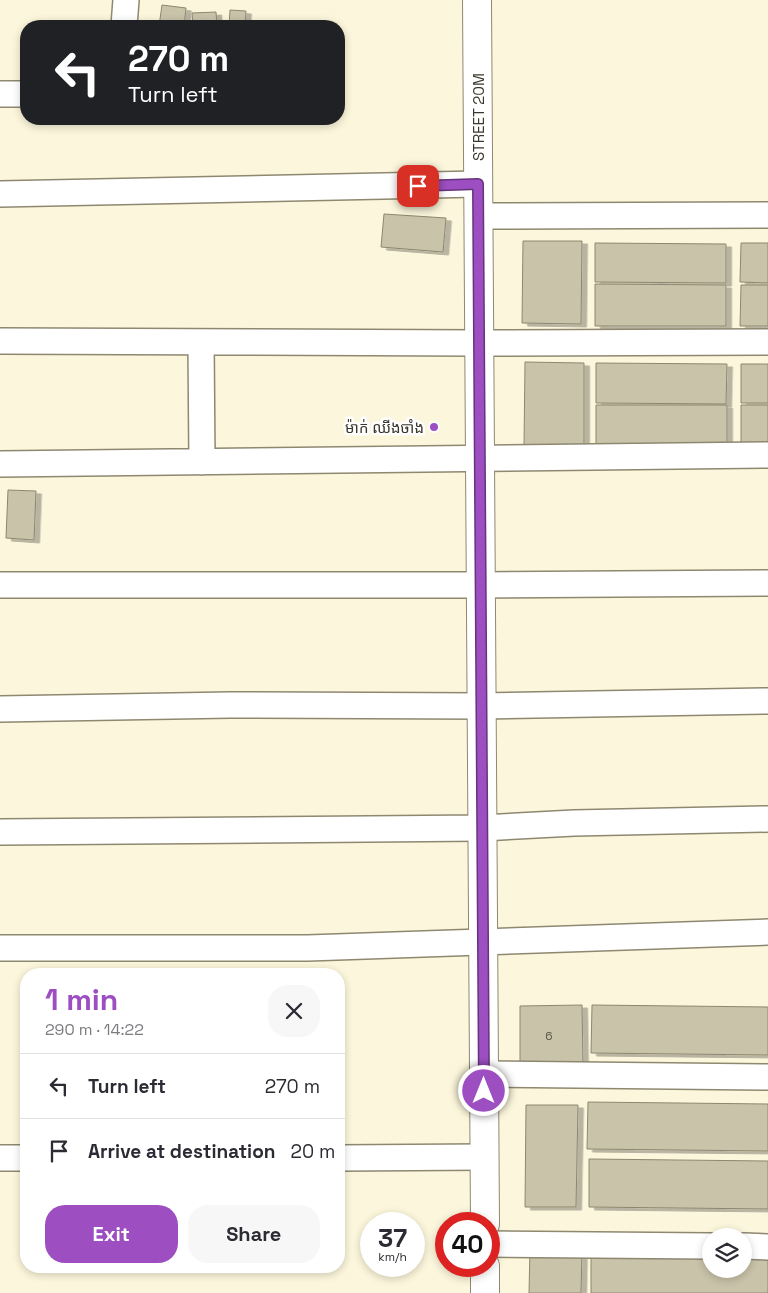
<!DOCTYPE html>
<html lang="en">
<head>
<meta charset="utf-8">
<style>
  :root { --surface:#fff; --page:#f7f7f7; --text:#2b2b33; --muted:#7c7c81; --line:#e1e1e2; --accent:#9d4fc1 }
  body { margin:0; font-family:"Space Grotesk","Noto Sans Khmer",sans-serif; background:var(--page); color:var(--text); height:100vh; display:flex; flex-direction:column; font-size:19px; white-space:nowrap }
  * { box-sizing:border-box; margin:0 }
  p { font-size:16px; color:var(--muted) }
  .icon { flex:none; width:28px; height:28px; fill:none; stroke:currentColor; stroke-width:2; stroke-linecap:round; stroke-linejoin:round }
  .map { position:relative; flex:1; overflow:hidden }
  .panel { position:absolute; left:20px; top:968px; width:325px; height:305px; display:flex; flex-direction:column; background:var(--surface); border-radius:20px; box-shadow:0 2px 8px #0003 }
  .panel>* { flex:none }
  .hud { position:absolute; left:20px; top:20px; width:325px; height:105px; border-radius:20px; box-shadow:0 2px 8px #0003; background:#202124; color:#fff; overflow:hidden }
  .controls { position:absolute; left:702px; top:1228px; display:grid; gap:10px }
  .controls a { display:grid; place-items:center; width:50px; height:50px; border-radius:50%; background:var(--surface); box-shadow:0 2px 8px #0003; font-size:25px }
  .speed { position:absolute; left:360px; top:1212px; display:flex; gap:10px; font-size:25px; font-weight:700; text-align:center }
  .speed>* { display:grid; place-content:center; width:65px; height:65px; border-radius:50%; background:var(--surface); box-shadow:0 2px 8px #0003; line-height:1 }
  .speed small { font-size:12px; font-weight:400 }
  .speed .limit { border:8px solid #d22; background:#fff; color:#111 }
  .pin { position:absolute; display:grid; place-items:center; width:42px; height:42px; color:#fff; margin:-21px; border-radius:10px; box-shadow:0 2px 8px #0006 }
  .me { position:absolute; width:55px; margin:-28px; rotate:0deg; stroke-linejoin:round; filter:drop-shadow(0 0 4px #0008) }
  .turn { display:flex; align-items:center; gap:18px; height:105px; padding:0 25px; font-size:22px }
  .turn .icon { width:65px; height:65px; stroke-width:2.5 }
  .turn b { display:block; font-size:35px; line-height:42px }
  .round { display:grid; place-items:center; flex:none; width:52px; height:52px; border-radius:20px; background:var(--page) }
  .overview { display:flex; align-items:center; justify-content:space-between; height:85px; padding:0 25px }
  h1 { font-size:30px; font-weight:600; line-height:38px; color:var(--accent) }
  .button { display:flex; gap:10px; margin-top:auto; padding:10px 25px }
  .button a { flex:1; height:58px; border-radius:20px; background:var(--accent); color:#fff; font-size:20px; font-weight:600; line-height:58px; text-align:center }
  .button a+a { background:var(--page); color:var(--text) }
  ul { padding:0; list-style:none }
  li { display:flex; align-items:center; gap:15px; height:65px; padding:0 25px; border-top:1px solid var(--line) }
  li div { flex:1 }
  li b { display:block; font-size:19px }
  li em { font-style:normal }
  .map>svg:first-child { display:block }
  .building { fill:#c9c3aa; stroke:#8d876f; filter:url(#shadow) }
  .lines { fill:none; stroke-linecap:round; stroke-linejoin:round }
  .street-casing { stroke:#8e8871; stroke-width:28 }
  .secondary-casing { stroke:#8e8871; stroke-width:30 }
  .street { stroke:#fff; stroke-width:25 }
  .secondary { stroke:#fff; stroke-width:28 }
  .route-casing { stroke:#66337d; stroke-width:12 }
  .route { stroke:#9d4fc1; stroke-width:9 }
  .poi-dot { fill:#9d4fc1; stroke:#fff; stroke-width:2 }
  .labels { text-anchor:middle; dominant-baseline:central; stroke-width:5; stroke-linejoin:round; paint-order:stroke }
  .number-label { font-size:12px; fill:#5e5a4c }
  .street-label { font-size:15px; fill:#3a372d; stroke:#fff }
  .poi-label { font-size:15px; fill:#3a372d; stroke:#fff; text-anchor:end }
</style>
</head>
<body>
<div class="map">
<svg width="768" height="1293" viewBox="0 0 768 1293">
  <defs>
    <filter id="shadow"><feDropShadow dx="5.5" dy="3" stdDeviation="0" flood-color="#0004"/></filter>
  </defs>
  <rect width="100%" height="100%" fill="#fcf6dc"/>
  <path class="building" d="M162,5L186,8L184,26H159Z
    M230,10L246,11L245,26H229Z
    M216,12L217,26H193L192,13Z
    M384,214L446,218L443,252L381,247Z
    M523,241H582L581,324L522,323Z
    M595,243L726,244V283L595,282Z
    M741,243H768V283L740,282Z
    M595,284L726,285V326H595Z
    M741,285H768V326H740Z
    M525,362L584,363V445H524Z
    M596,363L727,364L726,404L596,403Z
    M741,364H768V403H741Z
    M596,405H727V446H596Z
    M741,405H768V446H741Z
    M8,490L36,491L34,540L6,538Z
    M582,1005L583,1064L520,1065V1006Z
    M592,1005L768,1007V1055L591,1053Z
    M588,1102L768,1104V1151L587,1149Z
    M526,1105H578L576,1207H525Z
    M589,1159L768,1161V1209L589,1207Z
    M530,1249L582,1250L581,1293H529Z
    M591,1252L711,1254V1269H744V1254H768V1293H591Z"/>
  <g class="lines">
    <g class="street-casing">
      <path id="street" d="M124,26L126,0
        M0,94H26
        M0,194L478,184
        M479,216L768,215
        M0,341L479,343L768,342
        M201,342L202,462
        M0,464L768,455
        M0,585H481L768,583
        M0,709L230,705L482,706L768,701
        M0,832L482,828L574,823L768,819
        M0,948H308L768,932
        M484,1074L768,1077
        M0,1158H26
        M339,1158L484,1157
        M489,1244L711,1246
        M744,1246L768,1247"/>
    </g>
    <g class="secondary-casing">
      <path id="secondary" d="M477,0L485,1224
        M485,1266V1293"/>
    </g>
    <use href="#street" class="street"/>
    <use href="#secondary" class="secondary"/>
  </g>
  <g class="lines">
    <g class="route-casing">
      <path id="route" d="M418,186L478,184L484,1091"/>
    </g>
    <use href="#route" class="route"/>
  </g>
  <circle class="poi-dot" cx="434" cy="427" r="5"/>
  <g class="labels">
    <g class="number-label">
      <text x="549" y="1036">6</text>
    </g>
    <g class="street-label">
      <text transform="translate(478 117) rotate(-90)">STREET 20M</text>
    </g>
    <g class="poi-label">
      <text x="424" y="427">ម៉ាក់ ឈីងចាំង</text>
    </g>
  </g>
</svg>
<div class="controls">
<a><svg class="icon" aria-label="layers" viewBox="0 0 24 24"><path d="M12 4l9 5-9 5-9-5zM3 14l9 5 9-5"/></svg></a>
</div>
<div class="speed"><div>37<small>km/h</small></div><div class="limit">40</div></div>
<div class="pin" style="left:418px;top:186px;background:#d93025"><svg class="icon" aria-label="arrive" viewBox="0 0 24 24"><path d="M6 21V4h12l-3 4 3 4H6"/></svg></div>
<svg class="me" style="left:484px;top:1091px" viewBox="-20 -20 40 40"><circle r="17" fill="#9d4fc1" stroke="#fff" stroke-width="3"/><path d="M0-11L8 9 0 5-8 9z" fill="#fff"/></svg>
<div class="hud">
<div class="turn"><svg class="icon" aria-label="left" viewBox="0 0 24 24"><path d="M17 20v-9H6M10 6l-5 5 5 5"/></svg><div><b>270 m</b>Turn left</div></div>
</div>
<section class="panel">
<div class="overview"><div><h1>1 min</h1><p>290 m · 14:22</p></div><a class="round"><svg class="icon" aria-label="close" viewBox="0 0 24 24"><path d="M6 6l12 12M18 6L6 18"/></svg></a></div>
<ul>
<li><svg class="icon" aria-label="left" viewBox="0 0 24 24"><path d="M17 20v-9H6M10 6l-5 5 5 5"/></svg><div><b>Turn left</b></div><em>270 m</em></li>
<li><svg class="icon" aria-label="arrive" viewBox="0 0 24 24"><path d="M6 21V4h12l-3 4 3 4H6"/></svg><div><b>Arrive at destination</b></div><em>20 m</em></li>
</ul>
<div class="button"><a>Exit</a><a>Share</a></div>
</section>
</div>
</body>
</html>
